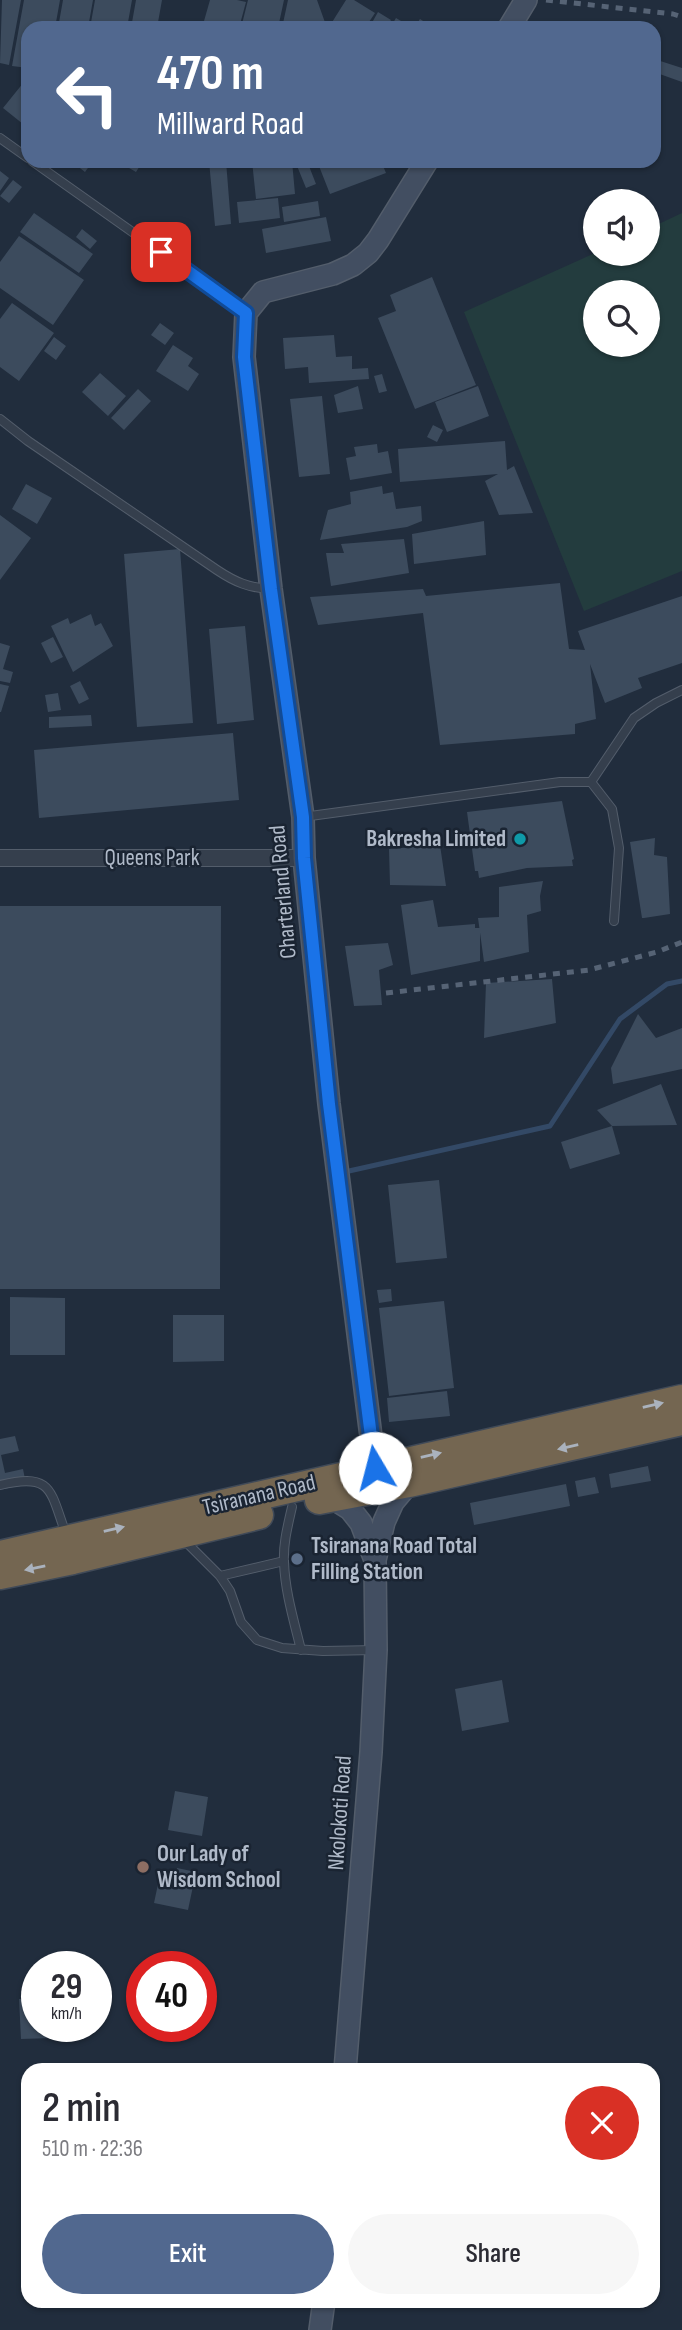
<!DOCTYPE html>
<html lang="en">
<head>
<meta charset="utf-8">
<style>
  :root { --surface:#fff; --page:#f7f7f7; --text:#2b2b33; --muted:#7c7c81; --accent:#51688f }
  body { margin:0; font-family:"Sofia Sans Condensed",sans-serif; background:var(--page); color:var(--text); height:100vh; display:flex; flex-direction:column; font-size:26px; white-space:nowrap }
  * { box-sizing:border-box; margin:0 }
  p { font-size:23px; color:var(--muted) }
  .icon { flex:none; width:38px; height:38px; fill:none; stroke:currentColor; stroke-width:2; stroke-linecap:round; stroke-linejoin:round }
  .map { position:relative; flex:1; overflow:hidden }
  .drawer { position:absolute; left:21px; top:2063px; width:639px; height:245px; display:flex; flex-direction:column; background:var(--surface); border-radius:21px; box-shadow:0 2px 5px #0004 }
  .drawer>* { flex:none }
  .top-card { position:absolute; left:21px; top:21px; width:640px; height:147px; border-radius:21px; box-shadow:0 2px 5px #0004; background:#51688f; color:#fff; overflow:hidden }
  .controls { position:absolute; left:583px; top:189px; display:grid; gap:14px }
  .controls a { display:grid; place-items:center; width:77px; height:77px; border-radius:50%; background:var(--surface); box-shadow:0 2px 5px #0004; font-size:35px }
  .speed { position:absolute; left:21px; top:1951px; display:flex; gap:14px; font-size:35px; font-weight:700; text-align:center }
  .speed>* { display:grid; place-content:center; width:91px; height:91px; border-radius:50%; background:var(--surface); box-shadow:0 2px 5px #0004; line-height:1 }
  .speed small { font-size:18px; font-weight:400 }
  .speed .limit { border:10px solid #d22; background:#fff; color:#111 }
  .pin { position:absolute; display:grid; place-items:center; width:60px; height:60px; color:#fff; margin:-30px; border-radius:14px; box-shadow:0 4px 10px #0006 }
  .me { position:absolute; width:77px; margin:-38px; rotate:352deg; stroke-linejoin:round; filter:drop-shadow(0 0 5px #0008) }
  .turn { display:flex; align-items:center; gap:24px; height:147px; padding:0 21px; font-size:32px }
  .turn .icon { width:91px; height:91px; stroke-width:2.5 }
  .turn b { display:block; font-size:49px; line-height:60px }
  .round { display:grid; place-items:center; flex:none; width:74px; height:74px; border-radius:37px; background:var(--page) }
  .head { display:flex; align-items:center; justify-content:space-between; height:119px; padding:0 21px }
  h1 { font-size:42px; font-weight:600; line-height:52px }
  .action { display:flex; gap:14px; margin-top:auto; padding:14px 21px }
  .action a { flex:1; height:80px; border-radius:42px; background:var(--accent); color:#fff; font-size:28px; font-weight:600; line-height:80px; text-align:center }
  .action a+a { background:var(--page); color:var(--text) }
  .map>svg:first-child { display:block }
  .green { fill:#233c3e; fill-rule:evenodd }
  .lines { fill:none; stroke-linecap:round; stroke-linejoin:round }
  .stream { stroke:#334966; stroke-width:5 }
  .building { fill:#3c4b5d }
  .lane-casing { stroke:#535d6b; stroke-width:10 }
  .street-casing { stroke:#535d6b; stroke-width:18 }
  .secondary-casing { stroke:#535d6b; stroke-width:24 }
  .highway-casing { stroke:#404a58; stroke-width:31 }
  .lane { stroke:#353f4d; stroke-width:8 }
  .street { stroke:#353f4d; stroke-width:16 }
  .secondary { stroke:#424e61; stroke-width:21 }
  .highway { stroke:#746651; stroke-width:28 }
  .rail { stroke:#566375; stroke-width:5; stroke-dasharray:7 7; stroke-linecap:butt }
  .oneway { fill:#aab2bd }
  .route-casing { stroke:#114b97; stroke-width:18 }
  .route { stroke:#1a73e8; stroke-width:12 }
  .culture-dot { fill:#0f9aa8; stroke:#1a2432; stroke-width:2.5 }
  .service-dot { fill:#5c6f8a; stroke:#1a2432; stroke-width:2.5 }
  .education-dot { fill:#8d6e63; stroke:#1a2432; stroke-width:2.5 }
  .labels { text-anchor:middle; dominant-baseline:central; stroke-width:5; stroke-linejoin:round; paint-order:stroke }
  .poi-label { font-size:23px; font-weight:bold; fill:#b0bac9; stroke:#1a2432; text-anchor:start }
  .street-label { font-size:23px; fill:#b0bac9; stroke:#1a2432 }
</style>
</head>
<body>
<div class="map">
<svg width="682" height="2330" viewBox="0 0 682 2330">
  <rect width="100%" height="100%" fill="#212d3d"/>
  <path class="green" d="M682,213V571L584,611L464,312L595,253L648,254V229ZM595,292H648V345H595Z"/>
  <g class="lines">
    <path class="stream" d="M349,1171L550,1126L620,1019L667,984L682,981"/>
  </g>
  <path class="building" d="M2,0H21L9,65L0,63Z
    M24,0H60L55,28H28V68L12,66Z
    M63,0H93L88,28H58Z
    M95,0H132L127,28H90Z
    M136,0H162L157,28H131Z
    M210,0H237L246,2L239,28H202Z
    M248,0H284L278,28H241Z
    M288,0H317L327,28H282Z
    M346,0H354L375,13L365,28L329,27Z
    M378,12L391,20L386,28H369Z
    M396,18L413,28H390Z
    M420,19L434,28H414Z
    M654,59L682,68V82L654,72Z
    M28,77V128L3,108Z
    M71,161H93L85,172Z
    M117,161H143L136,172Z
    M209,161H226L231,224L215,226Z
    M252,161H292L295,194L256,199Z
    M295,161H307L316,184L306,188Z
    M317,161H381L386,173L330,194Z
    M0,171L9,178L0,191Z
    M13,180L22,187L9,203L0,196Z
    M278,198L280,218L239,223L237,202Z
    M318,201L320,216L284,222L282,207Z
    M34,213L93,254L79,273L20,232Z
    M326,217L331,241L266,253L262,229Z
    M82,229L97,241L90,249L76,237Z
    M19,236L84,280L53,325L0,288V262Z
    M432,277L476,385L415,409L378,318L396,311L390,295Z
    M12,303L54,333L19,381L0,367V319Z
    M160,323L174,333L165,345L151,335Z
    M334,335L336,357L352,356V369L368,368L369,379L309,383L308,367L285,369L283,338Z
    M54,337L66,346L56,360L44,351Z
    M173,345L193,358L188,366L199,374L188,391L156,371Z
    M100,373L126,396L108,416L82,392Z
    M382,374L387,391L379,393L374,376Z
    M358,386L363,409L338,413L334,395Z
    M478,386L489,416L447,432L435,402Z
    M138,389L151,401L124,430L111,418Z
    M322,396L330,474L299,477L290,399Z
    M433,425L443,430L437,442L427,437Z
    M505,441L507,470L514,466L533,513L499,515L485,481L498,474L400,482L398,449Z
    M377,444L378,453L388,451L392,473L350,480L346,458L356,456L354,447Z
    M26,484L52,498L37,524L12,509Z
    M382,486L383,494L393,492L396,509L421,506L422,521L407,527L320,540L328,510L351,504L350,492Z
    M0,515L31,538L0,580Z
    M484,521L486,555L414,564L412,534Z
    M404,539L409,573L331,586L326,553H344L341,544Z
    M180,549L193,723L137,727L124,554Z
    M560,583L569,649L585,650L578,631L682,596V663L638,678L642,688L605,703L590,664L596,719L575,724V734L440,745L423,613L318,625L310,597L423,589L426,596Z
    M91,614L95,626L101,623L113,646L73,672L51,626L68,618L70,624Z
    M245,626L254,720L217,724L209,629Z
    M53,637L63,657L51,663L41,643Z
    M0,643L10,646L3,669L13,672L10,683L0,681Z
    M80,681L89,699L79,704L70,686Z
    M0,684L9,686L1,712H0Z
    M58,693L61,710L48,712L45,695Z
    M91,715L92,726L49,728V717Z
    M233,733L239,800L39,818L34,750Z
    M562,801L574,859L572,860L573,866L527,868L479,878L478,871H475L467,812Z
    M655,838L654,855L667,857L670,914L644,918H642L630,842Z
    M440,845L446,886L390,885L389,849Z
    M543,881L540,896L541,911L527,915L529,952L484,962L478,918L499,917V887Z
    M433,900L438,927L475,924V928H480V961L411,975L401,905Z
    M0,906H221L220,1289H0Z
    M388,943L393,965L379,970L382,1005L354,1006L345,946Z
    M552,979L556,1023L484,1038L486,983Z
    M638,1014L656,1038L682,1028V1069L613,1084L611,1068Z
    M661,1084L677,1125L612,1126L597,1110Z
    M612,1126L620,1154L570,1169L561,1142Z
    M439,1180L447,1258L396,1263L388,1185Z
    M391,1289L392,1301L379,1303L377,1290Z
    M10,1297L65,1298V1355H10Z
    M444,1301L454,1388L389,1396L379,1308Z
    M173,1315H224V1361L173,1362Z
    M447,1391L450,1416L389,1422L387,1398Z
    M15,1436L19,1451L1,1455L5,1473L23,1469L26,1484L0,1490V1439Z
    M648,1466L651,1481L611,1488L609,1474Z
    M595,1477L599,1493L578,1497L575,1481Z
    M566,1484L570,1506L474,1525L470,1503Z
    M502,1680L509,1722L462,1731L455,1689Z
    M175,1791L208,1797L202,1836L168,1830Z
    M177,1868L196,1872L188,1910L154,1903L158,1884L173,1887Z
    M37,1998V2026H51L52,2038L21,2039L19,1999Z"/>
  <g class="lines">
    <g class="lane-casing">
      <path id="lane" d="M0,138L28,158
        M32,161L244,311
        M0,419L28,441L217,570C235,582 249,588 271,589
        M591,782L634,718L656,703L682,690
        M303,817L560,782H591L612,809L619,848L614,921
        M0,1485C53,1472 50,1491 66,1534
        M292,1507C288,1525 283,1543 284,1562C285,1592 294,1621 301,1650
        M184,1540L220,1576L230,1591L241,1622L257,1640L282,1648L323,1651L376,1650
        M220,1576L284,1561"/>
    </g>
    <g class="street-casing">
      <path id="street" d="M0,858H304"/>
    </g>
    <g class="secondary-casing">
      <path id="secondary" d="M509,28L526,0
        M375,1468L329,1104L304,858L303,817L271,589L244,357L246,313L263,292L333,274L353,265L368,253L378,240L427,161
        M331,1497L350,1509L361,1523L375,1560
        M345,2070L371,1752L376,1650L375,1560L384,1522L393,1502L409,1483
        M320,2330L324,2301"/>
    </g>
    <g class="highway-casing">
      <path id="highway" d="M319,1500L409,1483L682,1421
        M0,1555L682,1399
        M0,1575L73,1560L259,1515"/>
    </g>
    <use href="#lane" class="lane"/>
    <use href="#street" class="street"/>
    <use href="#secondary" class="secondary"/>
    <use href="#highway" class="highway"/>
    <path class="rail" d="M546,0L673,14L682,17
      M386,993L589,970L657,952L682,942"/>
  </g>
  <defs><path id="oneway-solid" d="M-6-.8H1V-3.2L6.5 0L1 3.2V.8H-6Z" transform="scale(1.75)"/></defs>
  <g class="oneway">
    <use href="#oneway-solid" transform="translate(653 1405) rotate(-13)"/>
    <use href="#oneway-solid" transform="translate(568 1447) rotate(167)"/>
    <use href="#oneway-solid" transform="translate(431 1455) rotate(-13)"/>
    <use href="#oneway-solid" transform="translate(114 1529) rotate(-13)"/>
    <use href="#oneway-solid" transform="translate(35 1568) rotate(168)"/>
  </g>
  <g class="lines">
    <g class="route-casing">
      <path id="route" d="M161,252L246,313L244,357L271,589L303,817L304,858L329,1104L375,1468"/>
    </g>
    <use href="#route" class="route"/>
  </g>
  <circle class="culture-dot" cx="520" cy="839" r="7"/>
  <circle class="service-dot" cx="297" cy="1559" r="7"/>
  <circle class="education-dot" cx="143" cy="1867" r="7"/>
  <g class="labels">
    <g class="poi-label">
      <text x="506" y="839" text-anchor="end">Bakresha Limited</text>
      <text x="311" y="1546">Tsiranana Road Total<tspan x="311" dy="26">Filling Station</tspan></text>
      <text x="157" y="1854">Our Lady of<tspan x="157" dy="26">Wisdom School</tspan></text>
    </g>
    <g class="street-label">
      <text x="152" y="858">Queens Park</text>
      <text transform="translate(283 892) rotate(-95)">Charterland Road</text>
      <text transform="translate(259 1495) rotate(-13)">Tsiranana Road</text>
      <text transform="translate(340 1813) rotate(-86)">Nkolokoti Road</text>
    </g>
  </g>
</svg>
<div class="controls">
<a><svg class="icon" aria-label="sound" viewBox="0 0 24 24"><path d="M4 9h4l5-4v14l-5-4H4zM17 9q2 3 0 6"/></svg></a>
<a><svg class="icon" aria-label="search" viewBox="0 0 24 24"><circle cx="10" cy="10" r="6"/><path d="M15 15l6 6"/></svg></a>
</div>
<div class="speed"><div>29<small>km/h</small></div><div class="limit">40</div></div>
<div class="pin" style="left:161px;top:252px;background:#d93025"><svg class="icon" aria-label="arrive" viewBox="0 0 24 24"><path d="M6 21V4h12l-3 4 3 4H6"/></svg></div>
<svg class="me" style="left:375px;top:1468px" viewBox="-20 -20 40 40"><circle r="19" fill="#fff"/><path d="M0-13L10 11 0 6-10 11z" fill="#1a73e8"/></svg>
<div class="top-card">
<div class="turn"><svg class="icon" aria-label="left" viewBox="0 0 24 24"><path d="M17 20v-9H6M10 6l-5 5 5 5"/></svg><div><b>470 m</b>Millward Road</div></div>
</div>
<section class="drawer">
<div class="head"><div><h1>2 min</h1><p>510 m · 22:36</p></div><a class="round" style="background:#d93025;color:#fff"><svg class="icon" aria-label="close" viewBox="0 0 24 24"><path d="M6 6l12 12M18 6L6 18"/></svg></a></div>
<div class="action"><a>Exit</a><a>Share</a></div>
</section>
</div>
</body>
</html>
